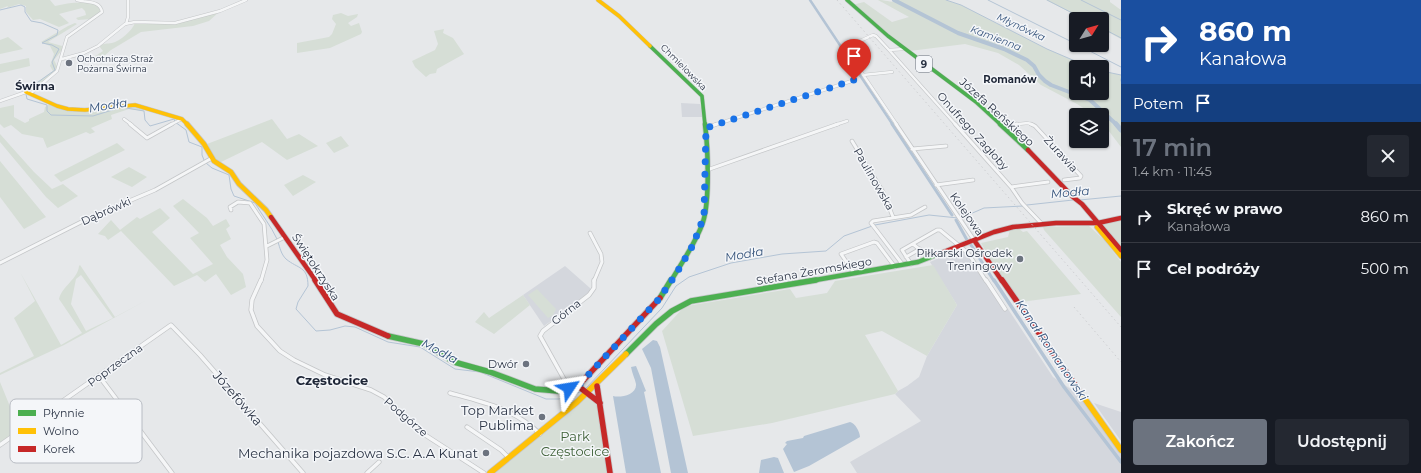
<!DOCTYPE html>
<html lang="pl">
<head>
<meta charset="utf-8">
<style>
  :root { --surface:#171b24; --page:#242831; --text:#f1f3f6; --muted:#9ea1a6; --line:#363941; --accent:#6c737f }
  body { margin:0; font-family:Montserrat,sans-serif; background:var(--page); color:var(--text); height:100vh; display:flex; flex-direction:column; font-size:15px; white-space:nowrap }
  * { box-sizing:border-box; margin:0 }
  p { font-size:13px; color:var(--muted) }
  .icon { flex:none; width:22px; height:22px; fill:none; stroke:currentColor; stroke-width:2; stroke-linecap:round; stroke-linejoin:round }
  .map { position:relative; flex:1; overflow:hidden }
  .details { display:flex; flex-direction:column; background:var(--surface); width:300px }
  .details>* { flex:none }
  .top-card { background:#1a4fa0; color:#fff; overflow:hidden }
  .needle { width:26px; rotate:53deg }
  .buttons { position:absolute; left:1069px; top:12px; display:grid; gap:8px }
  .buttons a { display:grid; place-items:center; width:40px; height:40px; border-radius:4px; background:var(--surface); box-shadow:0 1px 3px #0004; font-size:20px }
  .pin { position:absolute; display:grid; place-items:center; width:34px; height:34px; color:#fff; margin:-41px -17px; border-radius:50% 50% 50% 0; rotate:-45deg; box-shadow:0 0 4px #0007 }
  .pin .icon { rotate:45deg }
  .me { position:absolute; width:44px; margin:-22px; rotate:57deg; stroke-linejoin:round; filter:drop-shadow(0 0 3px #0008) }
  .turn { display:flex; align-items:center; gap:14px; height:84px; padding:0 12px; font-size:18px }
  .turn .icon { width:52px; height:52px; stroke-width:2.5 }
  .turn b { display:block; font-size:28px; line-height:34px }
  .then { display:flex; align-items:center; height:38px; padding:0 12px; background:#0003; gap:8px; font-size:15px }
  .round { display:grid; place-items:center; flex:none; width:42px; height:42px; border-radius:4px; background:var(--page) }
  .summary { display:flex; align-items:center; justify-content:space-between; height:68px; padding:0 12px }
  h1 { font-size:24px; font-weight:600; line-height:30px; color:var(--accent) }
  .button { display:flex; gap:8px; margin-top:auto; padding:8px 12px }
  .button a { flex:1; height:46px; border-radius:4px; background:var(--accent); color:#fff; font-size:16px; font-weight:600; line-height:46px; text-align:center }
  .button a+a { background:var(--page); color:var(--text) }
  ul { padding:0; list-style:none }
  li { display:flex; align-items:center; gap:12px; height:52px; padding:0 12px; border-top:1px solid var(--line) }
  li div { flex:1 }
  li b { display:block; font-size:15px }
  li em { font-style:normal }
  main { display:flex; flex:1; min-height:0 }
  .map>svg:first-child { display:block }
  .built { fill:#d4d7dd }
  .green { fill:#d6ded6; fill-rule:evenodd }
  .water { fill:#b4c4d5 }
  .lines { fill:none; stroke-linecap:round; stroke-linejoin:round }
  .stream { stroke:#b4c4d5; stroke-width:1 }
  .canal-far2 { stroke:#b4c4d5; stroke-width:2.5 }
  .canal-far1 { stroke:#b4c4d5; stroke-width:3 }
  .canal { stroke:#b4c4d5; stroke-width:3.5 }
  .river-far1 { stroke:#b4c4d5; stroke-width:4 }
  .river { stroke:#b4c4d5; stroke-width:5 }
  .street-far2-casing { stroke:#c4c6c8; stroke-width:3.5 }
  .street-far1-casing { stroke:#c4c6c8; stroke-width:4.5 }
  .street-casing { stroke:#c4c6c8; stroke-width:5 }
  .fast-far2-casing { stroke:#c4c6c8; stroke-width:4.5 }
  .fast-far1-casing { stroke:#c4c6c8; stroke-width:6 }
  .fast-casing { stroke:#c4c6c8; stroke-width:7 }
  .slow-far2-casing { stroke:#c4c6c8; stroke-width:4.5 }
  .slow-far1-casing { stroke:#c4c6c8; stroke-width:6 }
  .slow-casing { stroke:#c4c6c8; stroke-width:7 }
  .jam-far1-casing { stroke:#c4c6c8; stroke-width:6 }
  .jam-casing { stroke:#c4c6c8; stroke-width:7 }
  .street-far2 { stroke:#f5f6f7; stroke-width:2.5 }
  .street-far1 { stroke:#f5f6f7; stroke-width:3 }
  .street { stroke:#f5f6f7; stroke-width:3.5 }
  .fast-far2 { stroke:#4caf50; stroke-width:3.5 }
  .fast-far1 { stroke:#4caf50; stroke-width:4.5 }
  .fast { stroke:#4caf50; stroke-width:5.5 }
  .slow-far2 { stroke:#ffc107; stroke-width:3.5 }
  .slow-far1 { stroke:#ffc107; stroke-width:4.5 }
  .slow { stroke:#ffc107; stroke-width:5.5 }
  .jam-far1 { stroke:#c62828; stroke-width:4.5 }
  .jam { stroke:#c62828; stroke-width:5.5 }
  .rail { stroke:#cecfd2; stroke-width:1; stroke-dasharray:1.5 3; stroke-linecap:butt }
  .route { stroke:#1a73e8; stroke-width:7; stroke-dasharray:0 12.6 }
  .poi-dot { fill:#6c737f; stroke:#f4f6f9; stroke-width:1.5 }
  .labels { text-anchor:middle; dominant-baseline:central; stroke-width:3; stroke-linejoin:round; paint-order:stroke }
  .far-poi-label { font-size:9px; fill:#2b3445; stroke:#f4f6f9; text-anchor:start }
  .far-street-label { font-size:9px; fill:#2b3445; stroke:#f4f6f9 }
  .far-water-label { font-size:10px; font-style:italic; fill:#34527a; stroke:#f4f6f9 }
  .shield { fill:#f4f6f9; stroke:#676e7b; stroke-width:1 }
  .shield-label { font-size:10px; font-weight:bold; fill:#2b3445 }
  .far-neighbourhood-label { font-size:10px; font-weight:bold; fill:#1d2536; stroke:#f4f6f9 }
  .far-quarter-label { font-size:11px; font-weight:bold; fill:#1d2536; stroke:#f4f6f9 }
  .street-label { font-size:11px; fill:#2b3445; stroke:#f4f6f9 }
  .poi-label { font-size:11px; fill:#2b3445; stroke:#f4f6f9; text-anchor:end }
  .water-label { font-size:12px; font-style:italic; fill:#34527a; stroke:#f4f6f9 }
  .quarter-label { font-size:13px; font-weight:bold; fill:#1d2536; stroke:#f4f6f9 }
  .near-street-label { font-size:13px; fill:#2b3445; stroke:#f4f6f9 }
  .near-poi-label { font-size:13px; fill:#2b3445; stroke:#f4f6f9; text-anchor:end }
  .near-park-label { font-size:13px; fill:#3f6138; stroke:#f4f6f9 }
  .key { fill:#f4f6f9; stroke:#b8bcc3; stroke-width:1 }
  .key-label { font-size:11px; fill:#2b3445 }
</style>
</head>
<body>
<main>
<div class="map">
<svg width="1121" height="473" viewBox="0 0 1121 473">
  <rect width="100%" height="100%" fill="#e6e8ea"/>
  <path class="built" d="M681,103L700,104L703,117H682Z
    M960,249L967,255L1003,309H1008L1053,377L1084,398L1121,450V473H857L850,462L921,421L895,394L898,391L907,386L919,377L927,356L957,305L930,262Z
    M565,266L590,288V292L544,326L523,295Z
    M1094,403L1121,412V441Z"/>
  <path class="green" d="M0,0H50L55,6C69,3 85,0 98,6L101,12L91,19L78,20L76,18L86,15L85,11L82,8L59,14L69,23L59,27L40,19L33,20L26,12V6L19,4L7,8L8,6L0,9Z
    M878,0C885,0 894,3 898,2L894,0H946L961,5L1047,49L1089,67H1076V93H1102V71L1121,75V147L1102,122V115H1094L1077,104L1041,85L1019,65L998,53L965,44L910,51L852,5L864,2L892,22L909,17Z
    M1046,0H1110V2L1121,10V39L1102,29V19H1083Z
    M219,12L209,21L193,26L141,32L111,50L97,62L88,61L103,51L99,46C104,43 107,44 112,43C120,41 132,31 135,23L174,24Z
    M341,13L348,16L358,14L357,17L348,23L351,26L359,23L362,32L361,34L330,48L297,53V43L329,37L332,34L336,24L332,19L333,15Z
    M75,23L77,24L48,42L62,46V50L54,60L58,68L53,75L38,85L35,84L53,71L50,66L54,54L50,46L41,42L68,26Z
    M444,29L443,33L453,38L464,54L437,69L436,73L430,74L426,77L415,67L412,61L435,50L438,44L434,31Z
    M8,37L23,49L0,54V40Z
    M29,58L30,66L0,73V64Z
    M50,104L74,110L136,106L145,109L143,111L129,109L111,115L112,119L91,128L95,132L90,134L86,132L47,148L43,138L22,134L11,125L4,128L0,124V108L14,105V117L25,123L29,121V119L44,112L45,107Z
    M272,119L287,139L299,134L318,146L287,160L262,142L219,163L210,152L207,144Z
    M0,134L34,172L52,189L63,184L78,196L58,208L46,197L0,142Z
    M341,136L349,146L334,153L326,143Z
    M117,143L125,150L61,182L54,175Z
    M0,161L46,217L24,229L0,197Z
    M129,167L147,177L132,187L111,177Z
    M303,175L316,182L293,196L284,185Z
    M183,199L207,218L213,226L226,219L230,226L226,229L231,239L220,245L227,257L243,274L246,287L231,295L216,274L205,282L197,275L174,286L121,231L108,240L105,236L98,234L111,220L120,230L137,217L140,219L160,208L170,218L152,232L193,274L213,264L190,238L199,233L173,206Z
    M1121,220V250L1098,223Z
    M1089,226L1104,240L1121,262V317L1044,230L1043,227Z
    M1018,228L1023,232L1027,231L1081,294L1021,302C1013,290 1005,281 996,270C989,261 986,251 981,243L1008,237L1010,229Z
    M80,265L115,317L147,300L64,345L0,375V373L34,356L14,318L35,301L20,272L61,345L82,333L59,299C62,286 78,279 79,266ZM81,275L113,318L86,331L71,304L76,279Z
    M933,265L957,305L927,356L882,331L865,335L898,391L895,394L772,423L693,436L662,331L683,308L687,306L790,289L796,298L827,293L835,281Z
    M537,289L556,309L553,315L548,318L528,295Z
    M523,295L530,305L494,334L475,322L484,312L489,318Z
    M0,382L20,431L0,443Z
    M589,394L600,403L610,473H490Z"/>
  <path class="water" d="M653,340L657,341L660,347L688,473H671L651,368L642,349Z
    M636,366L646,391L644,392L661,473H626L613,396C620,398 637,395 636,384C635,379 632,373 631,367Z
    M850,422C855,423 860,432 860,437L809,466L794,472L783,449L787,444L785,443L787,441L803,438L804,436Z
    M774,457L778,458L784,473H759L761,460Z"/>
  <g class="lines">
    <path class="stream" d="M946,0L961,5L1047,49L1089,67
      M988,0L1076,44
      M1047,0L1084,19
      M1081,0L1121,20
      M0,10L21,5L25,7V12L31,21L42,23L58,30L57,35L42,43L52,45L59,49L52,62L55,70L31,87L28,91
      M1102,28L1121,38
      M1078,45L1121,67
      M1102,71L1121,75
      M1121,79V81
      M26,94L27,99L47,105V111L51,115L93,116L119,108
      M126,108L144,111L145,120L150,126L174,119L175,122L186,130L189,142L202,147V155L204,160
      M206,163L212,168L229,175L231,189L234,196L255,203C262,215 271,226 277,239
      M1080,200L1121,196
      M1027,205L1073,200
      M961,218L984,208L1023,206
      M278,242C280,248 281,254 286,259C298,269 308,266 308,286L298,302L296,309L316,331L330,330L345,326L355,327L388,342L420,347L455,369L480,372L546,399H563L582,391
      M586,388L662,308L676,286L689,277L731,263L782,254L826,251L844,236L875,225L929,215L958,218"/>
    <path class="canal-far2" d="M810,0L893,125"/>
    <path class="canal-far1" d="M892,124L952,215
      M956,220L967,240
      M971,245L994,281"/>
    <path class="canal" d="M994,280L1064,387L1121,462"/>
    <path class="river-far1" d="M894,0L958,33L1004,49L1027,60L1034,66L1039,75L1045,81L1051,85L1090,100L1117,125"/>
    <path class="river" d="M1116,124L1121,130"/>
    <g class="street-far2-casing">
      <path id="street-far2" d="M126,24L128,17V0
        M889,50L956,125
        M62,59L84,53L98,46L125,24L135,22L175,23L220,11L246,0
        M863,75L892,72
        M30,94L57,71L67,37L102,12C100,0 86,3 77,0
        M0,101L26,92
        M124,119L132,125
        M170,125L182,119
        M714,125L855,80
        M835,125L847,121
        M897,125L847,51L851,45L873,35L876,36L889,50L904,49
        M1009,125L1028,123L1033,125"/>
    </g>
    <g class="street-far1-casing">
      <path id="street-far1" d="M130,124L147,138L172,124
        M896,124L974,240
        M955,124L1011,187L1022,203L1042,224
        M1031,124L1035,126L1081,176L1080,178L1064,180
        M1004,126L1017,124
        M706,128L717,124
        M852,141L883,192L893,217
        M912,149L946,146
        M707,170L838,124
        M936,185L973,180
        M1011,187L1048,182
        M231,210L230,207L238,202L250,203L264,224L267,260L261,281
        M590,233L601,254L602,262L594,281
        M913,244L930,258
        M267,246L285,237
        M906,257L920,249
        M0,263L89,218L155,190L212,158
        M911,264L902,250L937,230H940L968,253L986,281
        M903,265L871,223L873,221L911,215L925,207
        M854,273L841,254L874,242L877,243L895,267"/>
    </g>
    <g class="street-casing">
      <path id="street" d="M261,280L252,300L251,310L257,326L280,351L294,360L325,375L371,390L384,397L419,431L484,473
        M986,280L1005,309
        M99,376L172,473
        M569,388L540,336L543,331L589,295L594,288V280
        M450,393C483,402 515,409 540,434
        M467,427L501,450L509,458
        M0,445L171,325L200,355L303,473
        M367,473L379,462"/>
    </g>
    <g class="fast-far2-casing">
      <path id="fast-far2" d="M847,0L888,36L976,102L1001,125
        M650,46L702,96L705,125"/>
    </g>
    <g class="fast-far1-casing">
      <path id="fast-far1" d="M1000,124L1028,150
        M671,281C682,262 696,243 703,222C710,200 708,148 705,124
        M810,281L918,262L936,255"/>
    </g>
    <g class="fast-casing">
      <path id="fast" d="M660,298L671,280
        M388,336L424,344L454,362L490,372L535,389L558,391L578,386
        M626,354L656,324L672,311L691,301L816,280"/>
    </g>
    <g class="slow-far2-casing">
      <path id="slow-far2" d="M598,0L619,16L650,46
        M26,92L57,106L68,109L85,110L135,105L182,119L188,125"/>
    </g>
    <g class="slow-far1-casing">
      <path id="slow-far1" d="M187,124L204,144L214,161L231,172L239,184L266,210L271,217
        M1097,227L1121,256"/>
    </g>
    <g class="slow-casing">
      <path id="slow" d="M1080,392L1121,450
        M490,473L577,402L626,354"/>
    </g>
    <g class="jam-far1-casing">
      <path id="jam-far1" d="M1028,150L1073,197L1082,204L1121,250
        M271,217L316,281
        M974,240L1002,281
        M936,255L994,232L1013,227L1056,223H1098L1121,218"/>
    </g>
    <g class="jam-casing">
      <path id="jam" d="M315,280L337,314L388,336
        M1002,280L1080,392
        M578,386L660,298
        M578,386L600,403
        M597,386L610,473"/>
    </g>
    <use href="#street-far2" class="street-far2"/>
    <use href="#street-far1" class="street-far1"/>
    <use href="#street" class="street"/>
    <use href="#fast-far2" class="fast-far2"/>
    <use href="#fast-far1" class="fast-far1"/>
    <use href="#fast" class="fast"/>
    <use href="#slow-far2" class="slow-far2"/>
    <use href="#slow-far1" class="slow-far1"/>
    <use href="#slow" class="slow"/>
    <use href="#jam-far1" class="jam-far1"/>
    <use href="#jam" class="jam"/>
    <path class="rail" d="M837,0L1121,327
      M1074,307L1121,362"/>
  </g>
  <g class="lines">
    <path class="route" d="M569,388L578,386L659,299L676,274L693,245L704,216L706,128L854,80"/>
  </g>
  <g class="poi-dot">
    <circle cx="69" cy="63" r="4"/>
    <circle cx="1020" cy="259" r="4"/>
    <circle cx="526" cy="364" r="4"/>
    <circle cx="542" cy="417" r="4"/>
    <circle cx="486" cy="453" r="4"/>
  </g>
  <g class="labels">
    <g class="far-poi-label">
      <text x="77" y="58">Ochotnicza Straż<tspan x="77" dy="10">Pożarna Świrna</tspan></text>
    </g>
    <g class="far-street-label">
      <text transform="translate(684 67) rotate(45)">Chmielowska</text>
    </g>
    <g class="far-water-label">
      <text transform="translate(1021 27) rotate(25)">Młynówka</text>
      <text transform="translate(996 38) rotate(21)">Kamienna</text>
    </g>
    <rect class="shield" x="916" y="56" width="16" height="16" rx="3"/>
    <g class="shield-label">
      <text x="924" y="64">9</text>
    </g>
    <g class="far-neighbourhood-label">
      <text x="1010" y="79">Romanów</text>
    </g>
    <g class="far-quarter-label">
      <text x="35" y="86">Świrna</text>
    </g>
    <g class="street-label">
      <text transform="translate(997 112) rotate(42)">Józefa Reńskiego</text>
      <text transform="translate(973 131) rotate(48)">Onufrego Zagłoby</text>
      <text transform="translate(1061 154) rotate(48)">Żurawia</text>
      <text transform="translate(874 179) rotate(60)">Paulinowska</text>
      <text transform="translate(106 211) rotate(-24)">Dąbrówki</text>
      <text transform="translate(967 214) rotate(55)">Kolejowa</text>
      <text transform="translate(316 267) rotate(57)">Świętokrzyska</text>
      <text transform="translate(814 271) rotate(-10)">Stefana Żeromskiego</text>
      <text transform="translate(566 312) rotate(-38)">Górna</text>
      <text transform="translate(115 365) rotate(-36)">Poprzeczna</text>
      <text transform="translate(406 417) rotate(41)">Podgórze</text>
    </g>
    <g class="poi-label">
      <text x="1012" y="253">Piłkarski Ośrodek<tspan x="1012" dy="13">Treningowy</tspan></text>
      <text x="518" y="364">Dwór</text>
    </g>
    <g class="water-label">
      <text transform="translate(108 105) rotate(-9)">Modła</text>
      <text transform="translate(1070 192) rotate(-5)">Modła</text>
      <text transform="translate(744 254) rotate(-10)">Modła</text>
      <text transform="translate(1052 350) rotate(56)">Kanał Romanowski</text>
      <text transform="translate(440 351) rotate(28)">Modła</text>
    </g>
    <g class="quarter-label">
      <text x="332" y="380">Częstocice</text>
    </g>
    <g class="near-street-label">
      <text transform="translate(238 398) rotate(49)">Józefówka</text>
    </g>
    <g class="near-poi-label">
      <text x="534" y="410">Top Market<tspan x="534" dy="15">Publima</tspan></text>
      <text x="478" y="453">Mechanika pojazdowa S.C. A.A Kunat</text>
    </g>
    <g class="near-park-label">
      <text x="575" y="436">Park<tspan x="575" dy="15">Częstocice</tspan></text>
    </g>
  </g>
  <rect x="10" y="399" width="132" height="64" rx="6" class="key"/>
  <rect x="18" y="410" width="18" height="6" fill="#4caf50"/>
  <rect x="18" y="428" width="18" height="6" fill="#ffc107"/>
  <rect x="18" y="446" width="18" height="6" fill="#c62828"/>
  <g class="key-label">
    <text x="43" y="417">Płynnie</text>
    <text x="43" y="435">Wolno</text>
    <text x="43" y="453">Korek</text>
  </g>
</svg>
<div class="buttons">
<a><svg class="needle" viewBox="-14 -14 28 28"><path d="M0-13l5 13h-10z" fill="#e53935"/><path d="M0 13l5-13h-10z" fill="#9ea1a6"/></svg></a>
<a><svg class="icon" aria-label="sound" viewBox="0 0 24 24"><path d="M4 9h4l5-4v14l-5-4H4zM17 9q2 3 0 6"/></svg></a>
<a><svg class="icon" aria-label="layers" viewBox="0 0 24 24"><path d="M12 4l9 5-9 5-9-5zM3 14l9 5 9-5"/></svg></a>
</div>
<div class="pin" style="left:854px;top:80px;background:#d93025"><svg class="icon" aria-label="arrive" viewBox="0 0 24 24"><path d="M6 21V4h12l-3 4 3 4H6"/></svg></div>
<svg class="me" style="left:569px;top:388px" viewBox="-20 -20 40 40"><path d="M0-17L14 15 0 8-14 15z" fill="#1a73e8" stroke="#fff" stroke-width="4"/></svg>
</div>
<section class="details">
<div class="top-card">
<div class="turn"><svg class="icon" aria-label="right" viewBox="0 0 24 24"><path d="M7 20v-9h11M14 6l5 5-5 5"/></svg><div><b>860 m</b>Kanałowa</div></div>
<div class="then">Potem<svg class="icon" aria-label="arrive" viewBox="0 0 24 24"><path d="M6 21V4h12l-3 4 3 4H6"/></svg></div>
</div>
<div class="summary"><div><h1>17 min</h1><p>1.4 km · 11:45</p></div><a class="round"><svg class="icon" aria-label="close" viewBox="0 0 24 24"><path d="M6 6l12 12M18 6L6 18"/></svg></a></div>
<ul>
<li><svg class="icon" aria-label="right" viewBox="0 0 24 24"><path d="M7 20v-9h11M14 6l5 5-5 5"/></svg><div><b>Skręć w prawo</b><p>Kanałowa</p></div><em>860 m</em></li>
<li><svg class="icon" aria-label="arrive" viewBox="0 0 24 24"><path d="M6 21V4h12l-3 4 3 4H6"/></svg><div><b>Cel podróży</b></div><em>500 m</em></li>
</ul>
<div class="button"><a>Zakończ</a><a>Udostępnij</a></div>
</section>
</main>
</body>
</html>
